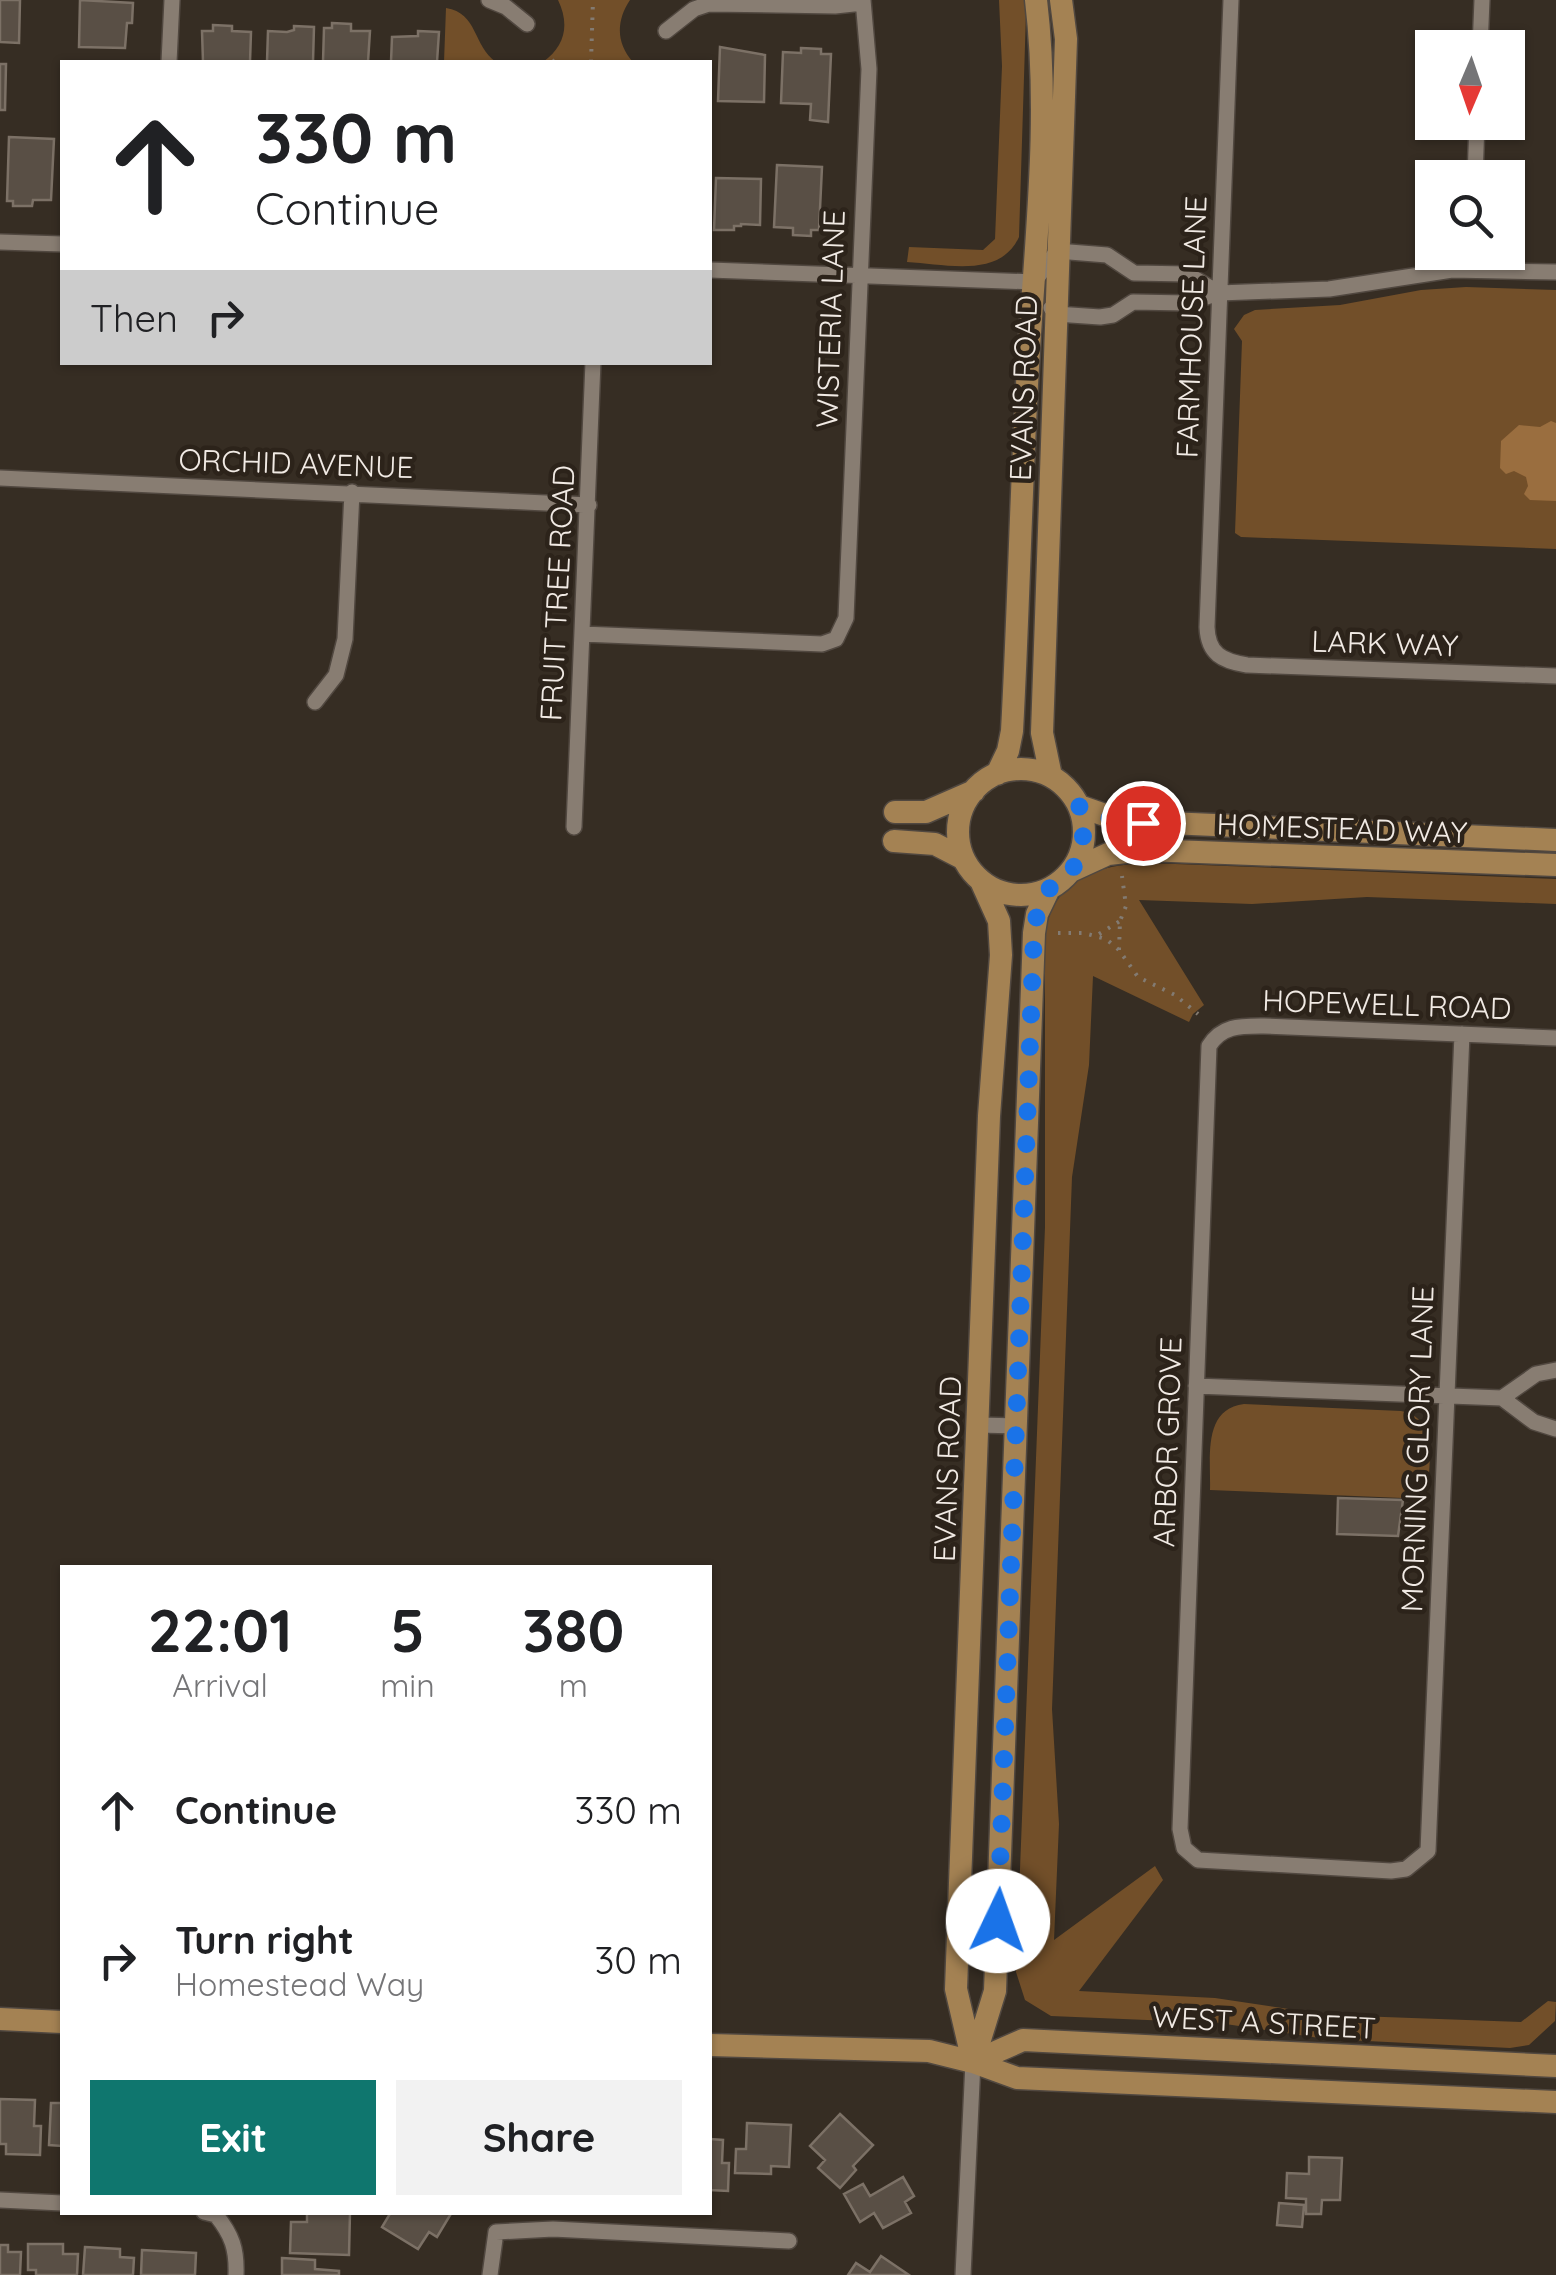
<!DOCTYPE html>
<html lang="en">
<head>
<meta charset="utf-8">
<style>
  :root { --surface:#fff; --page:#f2f2f2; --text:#202124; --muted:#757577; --accent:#0f766e }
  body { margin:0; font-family:Quicksand,sans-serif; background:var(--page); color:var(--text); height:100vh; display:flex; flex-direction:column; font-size:38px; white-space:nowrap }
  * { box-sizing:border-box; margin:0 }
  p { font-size:32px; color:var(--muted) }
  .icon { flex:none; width:55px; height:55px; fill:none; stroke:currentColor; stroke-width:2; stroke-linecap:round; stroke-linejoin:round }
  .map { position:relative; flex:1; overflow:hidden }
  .sheet { position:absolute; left:60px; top:1565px; width:652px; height:650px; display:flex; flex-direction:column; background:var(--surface); border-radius:0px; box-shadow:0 2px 8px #0004 }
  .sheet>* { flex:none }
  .top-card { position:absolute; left:60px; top:60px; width:652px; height:305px; border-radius:0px; box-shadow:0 2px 8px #0004; background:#fff; color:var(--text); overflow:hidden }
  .needle { width:65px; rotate:182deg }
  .fabs { position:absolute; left:1415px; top:30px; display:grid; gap:20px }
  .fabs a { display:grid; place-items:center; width:110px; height:110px; border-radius:0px; background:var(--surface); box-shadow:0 2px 8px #0004; font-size:50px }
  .pin { position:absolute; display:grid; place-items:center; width:85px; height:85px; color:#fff; margin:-42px; border:5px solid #fff; border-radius:50%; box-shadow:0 2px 10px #0007 }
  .me { position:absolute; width:110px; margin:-55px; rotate:3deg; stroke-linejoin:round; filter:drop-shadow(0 0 8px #0008) }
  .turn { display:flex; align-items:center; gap:35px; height:210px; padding:0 30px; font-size:45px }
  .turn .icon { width:130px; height:130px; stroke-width:2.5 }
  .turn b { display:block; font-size:70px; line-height:85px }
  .then { display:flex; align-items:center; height:95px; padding:0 30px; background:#0003; gap:20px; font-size:38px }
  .eta { display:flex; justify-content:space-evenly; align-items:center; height:170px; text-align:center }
  .eta b { font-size:60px; font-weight:800; line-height:70px }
  .action { display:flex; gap:20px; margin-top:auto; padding:20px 30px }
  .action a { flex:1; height:115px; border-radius:0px; background:var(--accent); color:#fff; font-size:40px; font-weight:800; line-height:115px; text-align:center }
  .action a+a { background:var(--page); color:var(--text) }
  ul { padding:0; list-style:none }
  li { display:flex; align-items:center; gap:30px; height:150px; padding:0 30px }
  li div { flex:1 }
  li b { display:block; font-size:38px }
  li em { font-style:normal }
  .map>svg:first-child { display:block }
  .green { fill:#724f29 }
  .water { fill:#9a6e3f }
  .building { fill:#594f45; stroke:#7c7166; stroke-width:2.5 }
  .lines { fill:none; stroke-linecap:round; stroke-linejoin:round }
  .street-casing { stroke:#514840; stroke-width:18 }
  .secondary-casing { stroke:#514840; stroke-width:25 }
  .path { stroke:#837b72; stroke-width:4; stroke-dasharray:2.5 8; stroke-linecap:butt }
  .street { stroke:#887d72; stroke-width:15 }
  .secondary { stroke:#a48253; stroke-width:22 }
  .route { stroke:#1a73e8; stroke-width:18; stroke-dasharray:0 32.4 }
  .labels { text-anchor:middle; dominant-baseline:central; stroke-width:9; stroke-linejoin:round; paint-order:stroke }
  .street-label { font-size:30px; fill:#f1eae4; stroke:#2c231a }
</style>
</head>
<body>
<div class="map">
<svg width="1556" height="2275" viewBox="0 0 1556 2275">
  <rect width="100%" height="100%" fill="#362d23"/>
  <path class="green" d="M558,0H630C616,21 616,43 633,62H543C565,46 570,25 558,0Z
    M999,0H1025L1026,13L1019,237C1000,279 945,264 907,262L909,247L983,250L995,239L1002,66Z
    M446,8C478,13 473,46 496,62H444Z
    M1466,287L1556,290V549L1241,537L1235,533L1242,341L1234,329L1244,315L1255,310L1340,305L1421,290Z
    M1149,863L1556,879V904L1367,897L1252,904L1139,900L1204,1005L1193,1014L1189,1022L1093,976L1089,1065L1072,1177L1052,1709L1059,1824L1054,1940L1155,1866L1163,1880L1079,1991L1215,1998L1330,2015L1521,2022L1548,2001L1556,2002L1555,2021L1529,2045L1510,2048L1326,2039L1219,2023L1051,2016L1025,2000L1016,1972L1045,1227V933C1056,876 1098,865 1149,863Z
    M1244,1404L1401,1411C1441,1418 1428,1468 1427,1499L1210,1490C1211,1459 1202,1409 1244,1404Z"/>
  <path class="water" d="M1551,421L1556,423V501L1530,500L1524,494L1528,486L1526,477L1514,471L1506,474L1500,468L1501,441L1519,425L1540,427Z"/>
  <path class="building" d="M0,0H20L19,43L0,42Z
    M80,0L133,3L132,23H127L125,48L79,47Z
    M332,23L351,24V31H370L368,62H323L324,28H332Z
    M213,25L232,26V31L251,32L250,62H203L202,31H213Z
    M294,26L314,27L313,62H267L268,31L287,32L294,30Z
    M418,31L439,32L437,62H391L392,37L418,36Z
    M720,47L765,55L764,102L718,101Z
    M801,48L821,49V54H831L828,122L810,120L811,104L781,103L783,52L801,53Z
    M0,64H6L5,110H0Z
    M9,137L54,139L51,200H33L32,206H13V201H7Z
    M777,165L822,167L819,230H811V236L793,235V228L774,227Z
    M716,178L761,179L760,225L741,224V226H734V230H714Z
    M1338,1498L1403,1500L1398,1536L1337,1534Z
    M0,2099L35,2100L34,2126H41L40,2155L6,2154V2144H0Z
    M51,2103H62V2146L49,2145Z
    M840,2114L873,2145L853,2166L856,2170L840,2188L818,2168L825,2160L810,2146Z
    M747,2123L791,2125L789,2167L771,2166V2174L735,2173L736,2149H746Z
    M710,2139L723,2140L722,2163H729L728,2191L710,2190Z
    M1309,2157L1342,2158L1340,2200H1322L1321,2214H1306V2199L1286,2198L1287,2173L1309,2174Z
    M903,2177L914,2196L905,2202L911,2213L883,2228L874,2213L860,2222L844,2194L863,2184L870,2196Z
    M1279,2203L1304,2205L1302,2227L1277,2225Z
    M307,2212H350L349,2255L290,2253L291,2222H307Z
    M391,2212H452L437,2237L429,2232L418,2249L382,2227Z
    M28,2244H63V2254H78L77,2275H36V2270H28Z
    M0,2245H8V2252H21L20,2275H0Z
    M85,2247L120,2249V2257L134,2258L133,2275H83Z
    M142,2250L196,2253L195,2275H141Z
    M881,2256L909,2275H848L856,2263L870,2272Z
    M282,2258L315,2260V2269L339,2271V2275H282Z"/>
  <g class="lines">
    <g class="street-casing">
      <path id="street" d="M489,0L506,7L527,24
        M1231,0L1207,627C1208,654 1222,661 1247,665L1556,676
        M666,31L694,9L709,4L835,6L863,3
        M1480,48L1482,0
        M169,62L172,0
        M1475,178L1477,122
        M0,242L62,244
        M710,270L1034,282
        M1034,282L1057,251L1107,255L1134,273L1187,274L1219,293
        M1051,308L1056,314L1100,317L1113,315L1133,302L1187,303L1219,293L1329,289L1452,270L1556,272
        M0,478L589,505
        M582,634L822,644L836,639L846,618L869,69L863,0
        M315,702L336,675L345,639L352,492
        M574,827L593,362
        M1462,1034L1428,1851L1406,1869L1391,1871L1198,1860L1184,1848L1180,1829L1209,1046C1222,1025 1241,1026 1264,1026L1556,1038
        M1196,1386L1502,1398L1534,1422L1556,1429
        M1502,1398L1536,1374L1556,1370
        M979,1425L1018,1426
        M0,2200L62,2203
        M204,2212L216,2215C232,2235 237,2249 236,2275
        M490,2275L496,2232L553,2229L789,2241
        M963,2275L973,2062"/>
    </g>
    <g class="secondary-casing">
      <path id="secondary" d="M958 832a63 63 0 1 1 126 0a63 63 0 1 1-126 0Z
        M997,774L1008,751L1012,731C1019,604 1021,477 1029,350C1036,234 1050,116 1036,0
        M1051,776L1042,733L1066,39L1061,0
        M1079,806L1122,821L1556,840
        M895,812H926L974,791
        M894,841L935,844L964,859
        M1071,871L1108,854L1145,850L1556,865
        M0,2019L62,2022
        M710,2045L929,2051L973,2062L1017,2078L1556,2102
        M974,2059L995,1991L1034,933L1037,914L1049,889
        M973,2062L956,1989L989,1116L1001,955L999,921L981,881
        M973,2062L1023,2040L1556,2066"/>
    </g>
    <path class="path" d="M552,60L554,62
      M591,62L593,0
      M1058,933H1084L1106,939L1119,950L1138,977L1175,995L1198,1014
      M1099,934L1120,921
      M1119,950L1120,921L1126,906L1122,876"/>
    <use href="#street" class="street"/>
    <use href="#secondary" class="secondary"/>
  </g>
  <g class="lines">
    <path class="route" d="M998,1921L1034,932C1036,918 1039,899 1050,888C1054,885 1059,883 1063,879C1085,860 1087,832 1078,806L1106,818L1143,823"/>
  </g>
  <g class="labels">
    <g class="street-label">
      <text transform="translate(830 319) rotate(-88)">WISTERIA LANE</text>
      <text transform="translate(1191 327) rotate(-88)">FARMHOUSE LANE</text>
      <text transform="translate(1023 388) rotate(-88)">EVANS ROAD</text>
      <text transform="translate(296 463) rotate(2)">ORCHID AVENUE</text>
      <text transform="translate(557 593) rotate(-87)">FRUIT TREE ROAD</text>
      <text transform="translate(1385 643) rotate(2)">LARK WAY</text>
      <text transform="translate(1342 828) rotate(2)">HOMESTEAD WAY</text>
      <text transform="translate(1387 1004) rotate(2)">HOPEWELL ROAD</text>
      <text transform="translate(1167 1442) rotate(-88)">ARBOR GROVE</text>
      <text transform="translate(1417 1449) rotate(-88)">MORNING GLORY LANE</text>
      <text transform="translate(947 1469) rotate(-88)">EVANS ROAD</text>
      <text transform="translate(1264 2022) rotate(3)">WEST A STREET</text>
    </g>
  </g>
</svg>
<div class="fabs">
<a><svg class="needle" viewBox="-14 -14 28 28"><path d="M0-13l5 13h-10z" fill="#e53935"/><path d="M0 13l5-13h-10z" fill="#757577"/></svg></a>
<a><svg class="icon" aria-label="search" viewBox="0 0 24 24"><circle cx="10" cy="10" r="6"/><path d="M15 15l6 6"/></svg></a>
</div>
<div class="pin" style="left:1143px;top:823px;background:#d93025"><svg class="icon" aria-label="arrive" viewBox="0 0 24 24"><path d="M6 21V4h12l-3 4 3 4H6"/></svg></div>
<svg class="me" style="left:998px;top:1921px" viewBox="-20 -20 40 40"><circle r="19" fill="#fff"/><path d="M0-13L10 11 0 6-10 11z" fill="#1a73e8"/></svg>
<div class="top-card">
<div class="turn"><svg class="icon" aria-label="ahead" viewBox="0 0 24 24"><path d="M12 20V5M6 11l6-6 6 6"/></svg><div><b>330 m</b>Continue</div></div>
<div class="then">Then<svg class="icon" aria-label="right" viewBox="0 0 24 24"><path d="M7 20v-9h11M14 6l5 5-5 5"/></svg></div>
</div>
<section class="sheet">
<div class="eta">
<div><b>22:01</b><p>Arrival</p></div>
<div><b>5</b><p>min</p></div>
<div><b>380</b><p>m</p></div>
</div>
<ul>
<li><svg class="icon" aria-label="ahead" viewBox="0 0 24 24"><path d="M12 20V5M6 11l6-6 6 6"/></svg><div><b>Continue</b></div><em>330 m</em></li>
<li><svg class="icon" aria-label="right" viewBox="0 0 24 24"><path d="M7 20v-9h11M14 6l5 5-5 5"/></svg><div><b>Turn right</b><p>Homestead Way</p></div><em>30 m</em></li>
</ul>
<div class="action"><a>Exit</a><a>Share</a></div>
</section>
</div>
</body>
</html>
